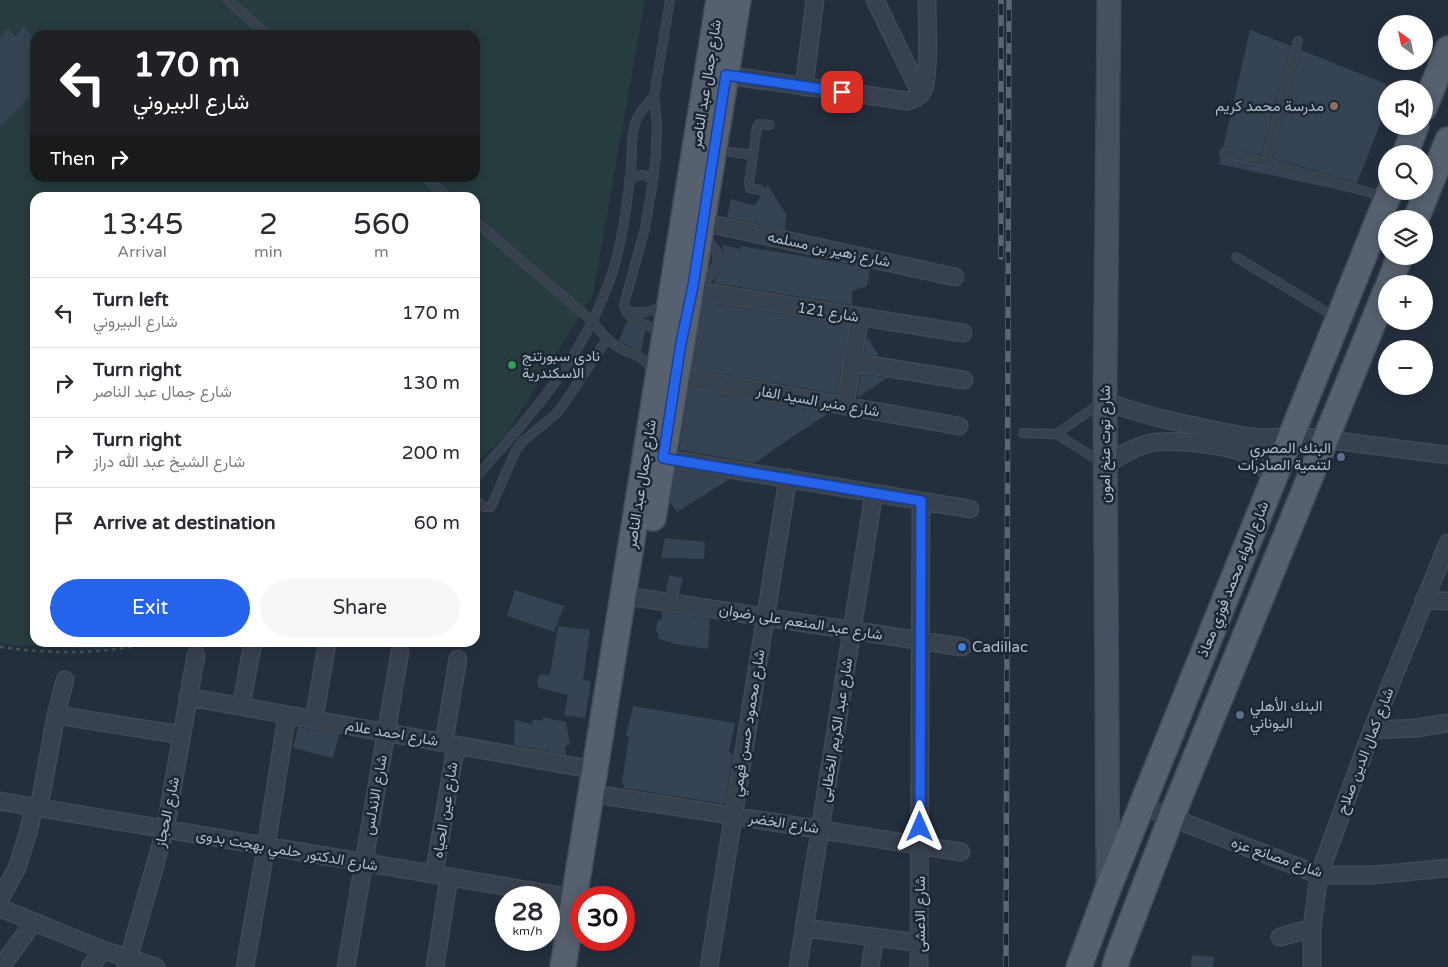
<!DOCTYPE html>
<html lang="en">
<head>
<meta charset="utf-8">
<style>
  :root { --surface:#fff; --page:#f7f7f7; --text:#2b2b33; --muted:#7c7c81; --line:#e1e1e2; --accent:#2563eb }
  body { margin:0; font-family:"Varela Round",Vazirmatn,sans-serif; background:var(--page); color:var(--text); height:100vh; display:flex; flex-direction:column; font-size:19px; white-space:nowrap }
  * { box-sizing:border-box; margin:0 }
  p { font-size:16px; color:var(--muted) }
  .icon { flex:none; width:28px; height:28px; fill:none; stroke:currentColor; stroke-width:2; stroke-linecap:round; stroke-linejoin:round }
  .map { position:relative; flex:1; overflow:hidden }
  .sheet { position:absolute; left:30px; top:192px; width:450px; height:455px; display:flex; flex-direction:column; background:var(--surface); border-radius:15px; box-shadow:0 2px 12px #0003 }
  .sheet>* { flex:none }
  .guide { position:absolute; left:30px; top:30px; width:450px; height:152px; border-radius:15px; box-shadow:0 2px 12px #0003; background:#202124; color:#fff; overflow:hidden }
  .needle { width:32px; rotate:327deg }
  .fabs { position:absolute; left:1378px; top:15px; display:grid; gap:10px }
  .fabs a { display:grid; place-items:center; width:55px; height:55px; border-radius:50%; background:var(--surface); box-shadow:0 2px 12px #0003; font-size:25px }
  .speed { position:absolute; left:495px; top:886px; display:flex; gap:10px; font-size:25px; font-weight:700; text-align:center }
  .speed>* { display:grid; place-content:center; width:65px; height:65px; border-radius:50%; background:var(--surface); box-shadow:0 2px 12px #0003; line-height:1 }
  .speed small { font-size:12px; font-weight:400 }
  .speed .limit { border:8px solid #d22; background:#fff; color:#111 }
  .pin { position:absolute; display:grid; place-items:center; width:42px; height:42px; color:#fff; margin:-21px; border-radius:10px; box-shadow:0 2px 8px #0006 }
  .me { position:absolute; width:55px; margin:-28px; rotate:0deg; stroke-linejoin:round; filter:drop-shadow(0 0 4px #0008) }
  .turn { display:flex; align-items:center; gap:18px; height:105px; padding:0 20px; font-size:22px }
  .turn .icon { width:65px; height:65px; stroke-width:2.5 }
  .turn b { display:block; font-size:35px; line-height:42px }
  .then { display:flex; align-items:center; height:48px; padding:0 20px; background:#0003; gap:10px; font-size:19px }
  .eta { display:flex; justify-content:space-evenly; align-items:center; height:85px; text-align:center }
  .eta b { font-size:30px; font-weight:600; line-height:35px }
  .action { display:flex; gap:10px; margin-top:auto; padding:10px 20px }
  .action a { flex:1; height:58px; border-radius:30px; background:var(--accent); color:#fff; font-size:20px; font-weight:600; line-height:58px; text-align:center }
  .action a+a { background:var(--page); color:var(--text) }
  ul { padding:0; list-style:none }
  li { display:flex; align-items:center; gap:15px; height:70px; padding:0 20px; border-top:1px solid var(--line) }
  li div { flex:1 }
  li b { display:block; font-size:19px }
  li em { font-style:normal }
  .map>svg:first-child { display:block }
  .green { fill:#263c3f; fill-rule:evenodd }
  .building { fill:#364354 }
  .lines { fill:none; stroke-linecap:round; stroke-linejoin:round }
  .lane-casing { stroke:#414a57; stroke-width:10 }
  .street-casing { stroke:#414a57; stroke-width:19 }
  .secondary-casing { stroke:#414a57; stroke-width:25 }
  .primary-casing { stroke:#414a57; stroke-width:28 }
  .path { stroke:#3f5557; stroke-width:2.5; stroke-dasharray:4 4; stroke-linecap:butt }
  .lane { stroke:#38414e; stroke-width:8 }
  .street { stroke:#38414e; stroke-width:16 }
  .secondary { stroke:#465061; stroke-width:22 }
  .primary { stroke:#56606e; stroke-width:25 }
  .rail-casing { stroke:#5a6575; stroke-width:5.5 }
  .rail { stroke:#1d2633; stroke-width:4; stroke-dasharray:11; stroke-linecap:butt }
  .route-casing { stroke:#184099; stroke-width:12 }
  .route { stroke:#2563eb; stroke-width:9 }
  .education-dot { fill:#8d6e63; stroke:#1d2633; stroke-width:2 }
  .leisure-dot { fill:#2e9e5b; stroke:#1d2633; stroke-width:2 }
  .service-dot { fill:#5c6f8a; stroke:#1d2633; stroke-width:2 }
  .shop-dot { fill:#3f7fe0; stroke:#1d2633; stroke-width:2 }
  .labels { text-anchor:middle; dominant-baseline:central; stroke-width:5; stroke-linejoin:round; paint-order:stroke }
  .street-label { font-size:15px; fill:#b4bcc9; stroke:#1d2633 }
  .poi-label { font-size:15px; fill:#b4bcc9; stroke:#1d2633; text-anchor:start }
</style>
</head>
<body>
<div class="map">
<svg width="1448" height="967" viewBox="0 0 1448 967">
  <rect width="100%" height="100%" fill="#242f3e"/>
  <path class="green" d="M0,0H645L593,294L506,435L475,464V198H35V642L133,643L100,649L12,645L0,643ZM35,35H475V178H35Z"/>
  <path class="building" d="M24,26L35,40V91L0,127V37L8,29L15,36Z
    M1250,30L1291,46L1261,155L1223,148Z
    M1301,50L1386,84V109L1357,183L1272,158Z
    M1221,157L1264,167L1353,193L1219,164Z
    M767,184L786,214L785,230L727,217L731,199L755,206L761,195L764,193Z
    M723,245L740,249V246L838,262L870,269L867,286L852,291V305L714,283L722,265Z
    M703,302L849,325L837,394L692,369Z
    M627,321L645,331L641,352L619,341Z
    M867,337L879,356L864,354Z
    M861,374L887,378L857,398Z
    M689,388L829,413L792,437L755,463L679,450Z
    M675,470L730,479L677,512L670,502Z
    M665,538L705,542L704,559L661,558Z
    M669,575L683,578L679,594L666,592Z
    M515,590L564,606L554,632L507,616Z
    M662,611L710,619L708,649L675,644L659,639L656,629L658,620L662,619Z
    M558,626L590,630L583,680L591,682L585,718L564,715L568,695L539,688L537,683L540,674L550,675Z
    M633,706L735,723L729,752L733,754L725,804L624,788L622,781L629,736H626Z
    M543,717L566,722L570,744L565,746L566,755L514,745L515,720L532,724L533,719L543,721Z
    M298,727L339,734L333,758L293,748Z
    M1192,955L1214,957L1213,967H1191Z"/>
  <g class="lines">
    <g class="lane-casing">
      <path id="lane" d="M228,0L267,35
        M716,150L753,155
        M1224,153L1265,162L1385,197
        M1265,162L1298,41
        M426,178L449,198
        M629,181C638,173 645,173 653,181
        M760,190L750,188L749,183L757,127L759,124L770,125
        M475,221L593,322C600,332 607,340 618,347C632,356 642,353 653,371
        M1236,257L1335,317
        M697,284C717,279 728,247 703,241
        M625,310C639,315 651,313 664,305
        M659,333C648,323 626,321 624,305L645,228L653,181L656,153L657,124L654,96L670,0
        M1023,433L1056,434L1101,462
        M1056,434L1101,403
        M475,478C533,414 586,354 613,271C623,238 627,203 631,169C632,155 631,138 635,124C638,113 647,104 654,96
        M475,499L484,507H491L516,450L523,441L556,414L566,401L607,339"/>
    </g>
    <g class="street-casing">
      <path id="street" d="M875,0L921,94
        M718,74L908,101C914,99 920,97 923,90C930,77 927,18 927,0
        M804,87L815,0
        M702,222L955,277
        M692,290L963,333
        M852,362L964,380
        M676,376L959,426
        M1105,401C1138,414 1171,421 1205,428C1234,434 1263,442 1292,435L1448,455
        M845,406L860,317
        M663,458L970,509
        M1105,465C1119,456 1134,447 1150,443C1169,439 1229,445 1246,454C1257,460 1266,469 1274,480
        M640,598L962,647
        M1424,600L1448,601
        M188,697L595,770
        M241,706L253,643
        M56,715L182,735
        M314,719L327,644
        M1372,730L1416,728L1448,723
        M444,742L458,659
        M608,796L961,852
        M0,801L574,898
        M1141,806L1319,875H1374L1448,868
        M39,808L56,715L65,680
        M434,875L456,745
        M0,899L17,868L28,833L34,807
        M0,908L103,950L156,967
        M804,928L920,943
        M1280,937L1312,928
        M1,967L34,922
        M90,967L103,950
        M126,967L165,830L196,655
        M245,967L266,847L287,715
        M346,967L400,652
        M435,967L449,877
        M709,967L788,478
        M798,967L874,493
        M870,967L875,937
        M919,967L921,501
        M1312,967V928L1319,875L1372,730L1448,543"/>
    </g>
    <g class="secondary-casing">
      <path id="secondary" d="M1108,886L1105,401L1109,0"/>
    </g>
    <g class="primary-casing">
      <path id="primary" d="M1424,108L1448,49
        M1405,154L1416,126
        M1416,219L1448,140
        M1389,284L1400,256
        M653,518C681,345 711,173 738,0
        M563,967L719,0
        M1079,967L1108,889L1390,191
        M1115,967L1118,956L1171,818L1386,291"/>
    </g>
    <path class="path" d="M0,647C51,654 102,655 152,642"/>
    <use href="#lane" class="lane"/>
    <use href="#street" class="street"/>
    <use href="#secondary" class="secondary"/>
    <use href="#primary" class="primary"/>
    <g class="rail-casing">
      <path id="rail" d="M1001,257V0
        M1006,967L1009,0"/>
    </g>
    <use href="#rail" class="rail"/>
  </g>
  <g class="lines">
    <g class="route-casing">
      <path id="route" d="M842,92L726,75L693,286L681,343L663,458L921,501L920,827"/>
    </g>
    <use href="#route" class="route"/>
  </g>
  <circle class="education-dot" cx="1334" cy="106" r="5"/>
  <circle class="leisure-dot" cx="512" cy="365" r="5"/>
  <g class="service-dot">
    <circle cx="1341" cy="457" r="5"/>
    <circle cx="1240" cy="715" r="5"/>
  </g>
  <circle class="shop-dot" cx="962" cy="647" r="5"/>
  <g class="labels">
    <g class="street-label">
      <text transform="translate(706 84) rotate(-81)">شارع جمال عبد الناصر</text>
      <text transform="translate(829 249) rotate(12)">شارع زهير بن مسلمه</text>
      <text transform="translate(828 312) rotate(9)">شارع 121</text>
      <text transform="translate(818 401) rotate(10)">شارع منير السيد الفار</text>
      <text transform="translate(1105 444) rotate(-90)">شارع توت عنخ امون</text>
      <text transform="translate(641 484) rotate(-81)">شارع جمال عبد الناصر</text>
      <text transform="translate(1233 579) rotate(-68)">شارع اللواء محمد فوزي معاذ</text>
      <text transform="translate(801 622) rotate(9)">شارع عبد المنعم على رضوان</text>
      <text transform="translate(748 723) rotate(-81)">شارع محمود حسن فهمي</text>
      <text transform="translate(836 730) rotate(-81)">شارع عبد الكريم الخطابى</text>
      <text transform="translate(392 733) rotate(10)">شارع احمد علام</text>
      <text transform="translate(1365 751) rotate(-69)">شارع كمال الدين صلاح</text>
      <text transform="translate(375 795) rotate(-80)">شارع الاندلس</text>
      <text transform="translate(445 810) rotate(-81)">شارع عين الحياه</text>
      <text transform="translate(167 812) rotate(-78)">شارع الحجاز</text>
      <text transform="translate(784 823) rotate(9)">شارع الخضر</text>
      <text transform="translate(287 850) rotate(10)">شارع الدكتور حلمي بهجت بدوى</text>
      <text transform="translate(1277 857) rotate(19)">شارع مصانع عزه</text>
      <text transform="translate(920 914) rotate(-90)">شارع الاعشى</text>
    </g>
    <g class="poi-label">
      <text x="1324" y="106" text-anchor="end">مدرسة محمد كريم</text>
      <text x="522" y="356">نادي سبورتنج<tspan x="522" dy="17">الاسكندرية</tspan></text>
      <text x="1331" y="448" text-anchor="end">البنك المصري<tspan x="1331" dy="17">لتنمية الصادرات</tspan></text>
      <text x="972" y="647">Cadillac</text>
      <text x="1250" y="706">البنك الأهلي<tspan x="1250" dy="17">اليوناني</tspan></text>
    </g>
  </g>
</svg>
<div class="fabs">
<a><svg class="needle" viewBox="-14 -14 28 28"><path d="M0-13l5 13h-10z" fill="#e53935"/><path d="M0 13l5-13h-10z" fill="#7c7c81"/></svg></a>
<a><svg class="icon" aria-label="sound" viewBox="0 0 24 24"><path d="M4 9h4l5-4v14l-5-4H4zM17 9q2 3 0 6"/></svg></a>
<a><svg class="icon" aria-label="search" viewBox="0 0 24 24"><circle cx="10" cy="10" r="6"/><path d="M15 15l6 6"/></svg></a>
<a><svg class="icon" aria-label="layers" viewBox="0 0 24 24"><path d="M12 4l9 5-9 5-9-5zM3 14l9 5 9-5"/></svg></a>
<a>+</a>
<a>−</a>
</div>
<div class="speed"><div>28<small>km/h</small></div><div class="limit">30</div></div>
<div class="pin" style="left:842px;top:92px;background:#d93025"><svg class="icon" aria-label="arrive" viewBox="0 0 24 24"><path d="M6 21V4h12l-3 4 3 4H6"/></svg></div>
<svg class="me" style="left:920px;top:827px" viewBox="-20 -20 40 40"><path d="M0-17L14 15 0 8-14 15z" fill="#2563eb" stroke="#fff" stroke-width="4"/></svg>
<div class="guide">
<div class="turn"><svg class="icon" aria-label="left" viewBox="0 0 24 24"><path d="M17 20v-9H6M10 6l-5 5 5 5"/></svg><div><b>170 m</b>شارع البيروني</div></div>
<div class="then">Then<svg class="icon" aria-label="right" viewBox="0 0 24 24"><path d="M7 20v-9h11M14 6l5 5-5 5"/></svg></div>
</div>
<section class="sheet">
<div class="eta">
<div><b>13:45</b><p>Arrival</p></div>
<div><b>2</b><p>min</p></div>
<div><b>560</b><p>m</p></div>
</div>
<ul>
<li><svg class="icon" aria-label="left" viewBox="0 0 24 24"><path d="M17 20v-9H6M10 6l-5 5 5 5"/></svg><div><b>Turn left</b><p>شارع البيروني</p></div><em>170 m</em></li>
<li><svg class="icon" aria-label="right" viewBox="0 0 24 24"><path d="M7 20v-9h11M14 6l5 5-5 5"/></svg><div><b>Turn right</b><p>شارع جمال عبد الناصر</p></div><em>130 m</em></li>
<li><svg class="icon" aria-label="right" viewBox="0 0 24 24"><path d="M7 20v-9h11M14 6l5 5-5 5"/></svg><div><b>Turn right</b><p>شارع الشيخ عبد الله دراز</p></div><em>200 m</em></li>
<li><svg class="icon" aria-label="arrive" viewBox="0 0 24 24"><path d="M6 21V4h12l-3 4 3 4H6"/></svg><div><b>Arrive at destination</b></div><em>60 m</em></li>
</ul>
<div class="action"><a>Exit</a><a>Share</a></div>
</section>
</div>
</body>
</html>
